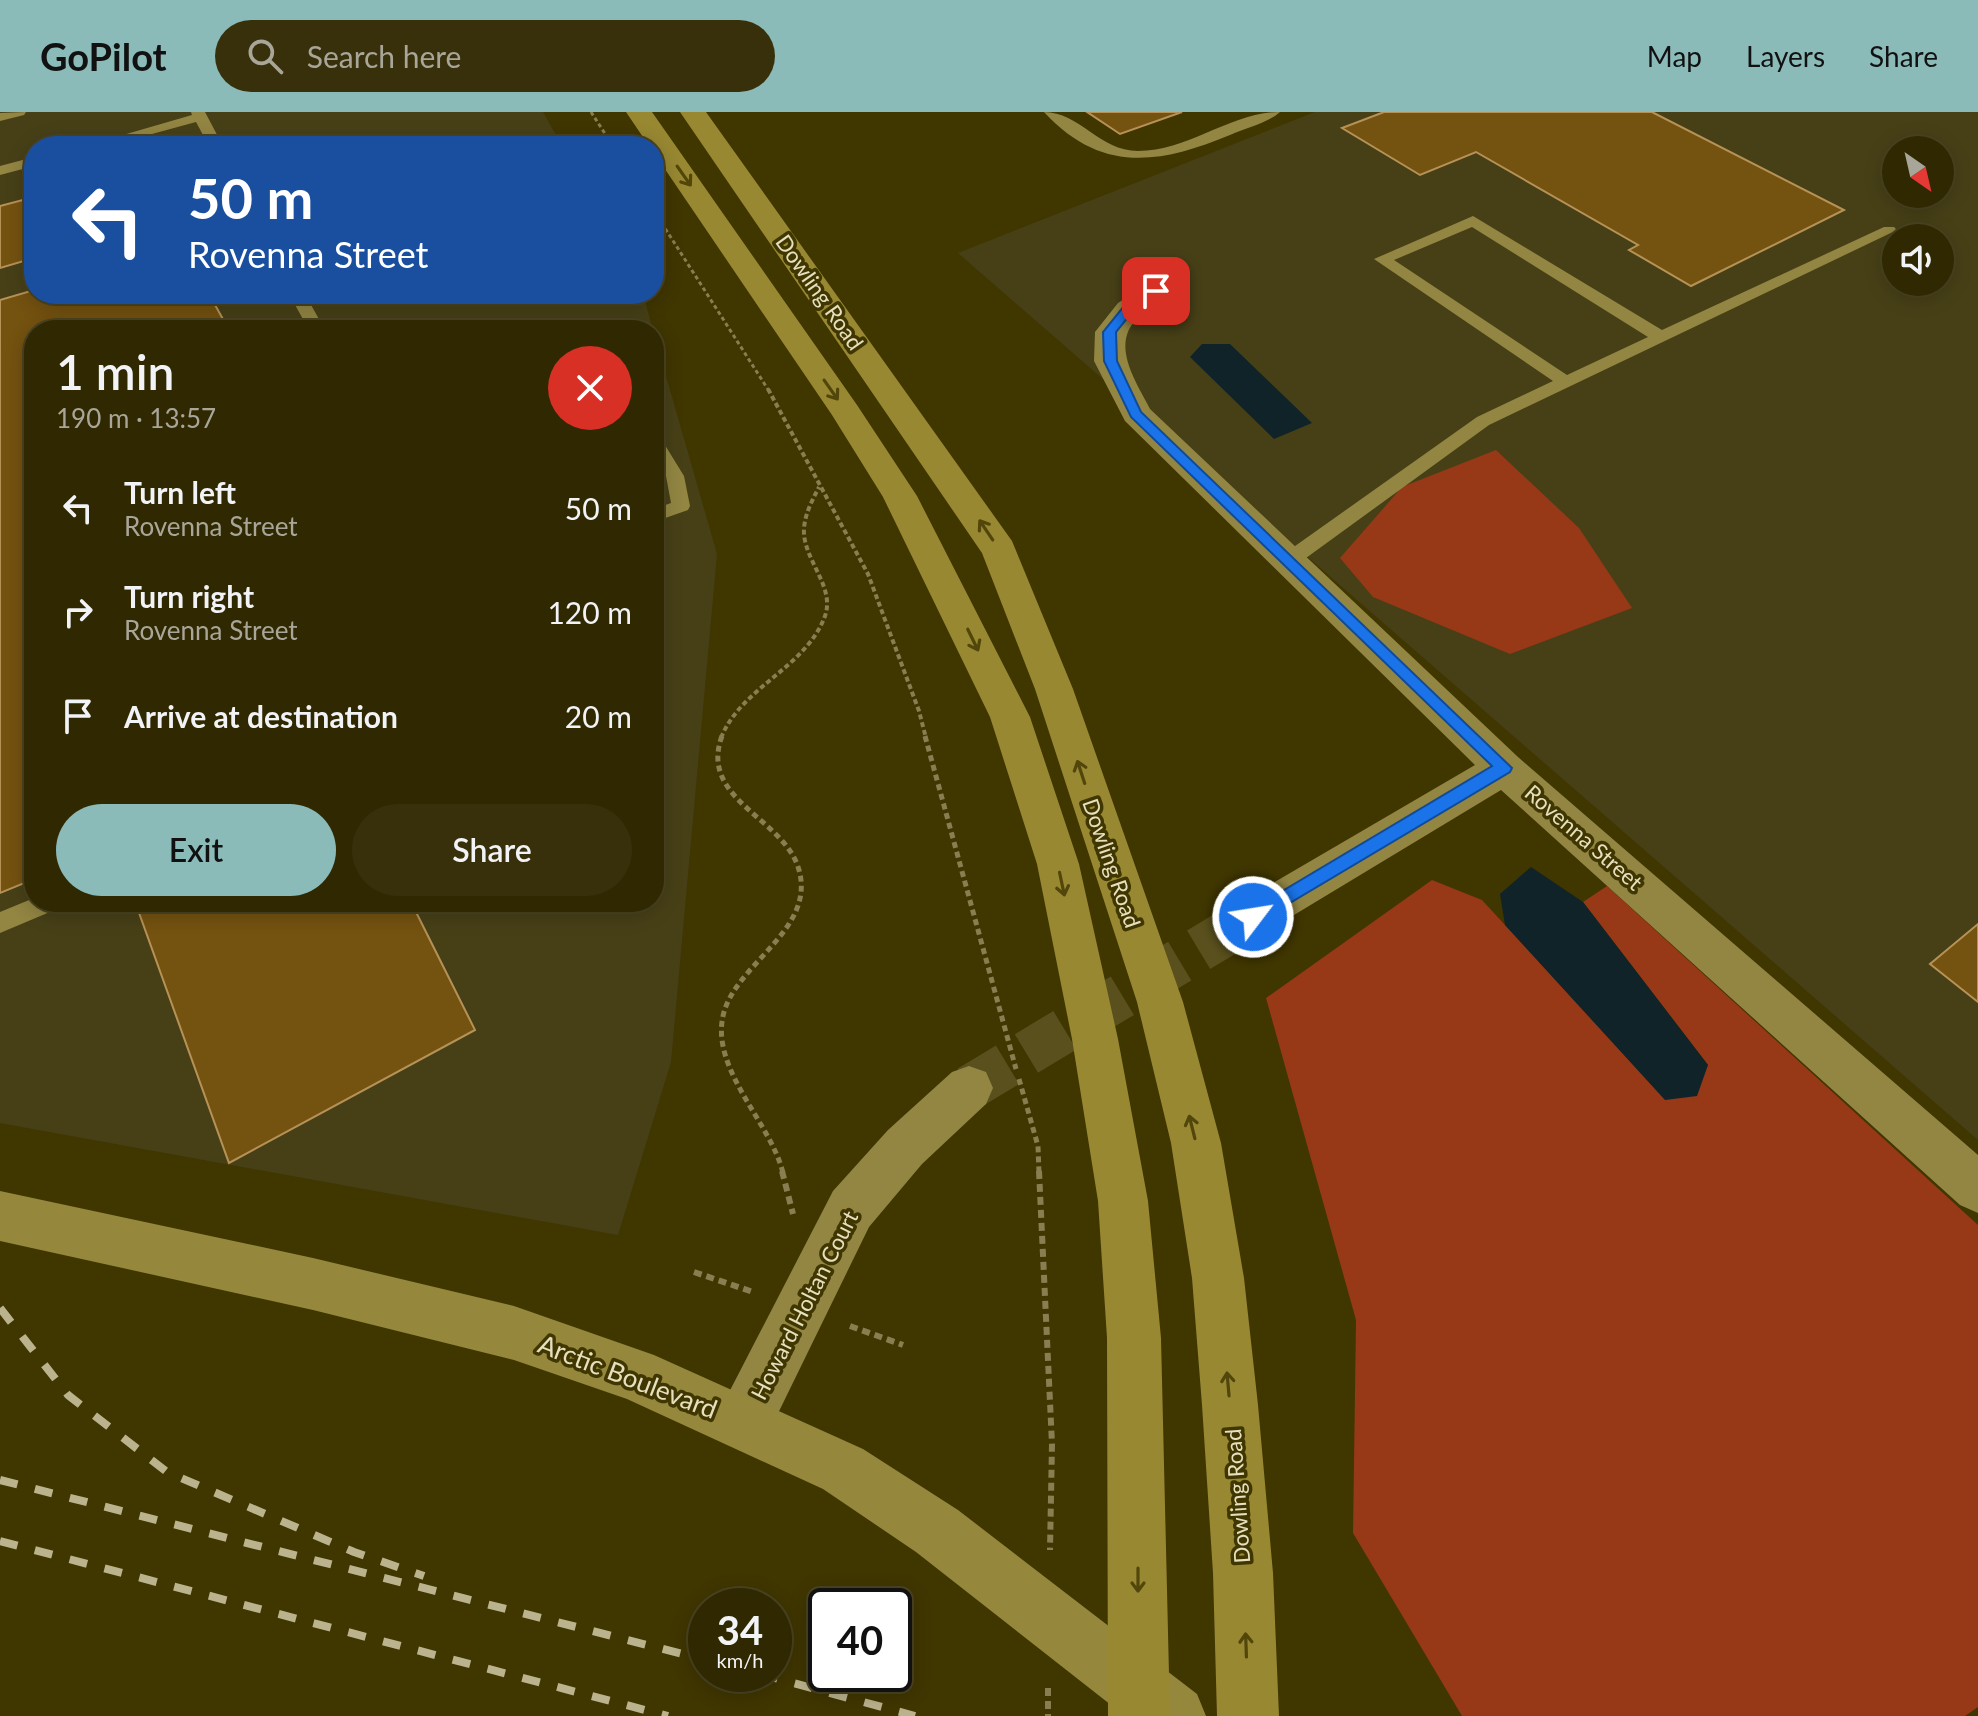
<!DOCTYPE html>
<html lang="en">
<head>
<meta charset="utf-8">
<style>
  :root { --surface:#302800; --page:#38300a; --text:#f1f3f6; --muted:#a8a699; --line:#4b4422; --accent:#8bbbb9 }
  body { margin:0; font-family:Lato,sans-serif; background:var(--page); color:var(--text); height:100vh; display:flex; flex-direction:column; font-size:30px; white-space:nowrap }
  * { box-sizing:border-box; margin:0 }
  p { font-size:26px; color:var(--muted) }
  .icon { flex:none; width:44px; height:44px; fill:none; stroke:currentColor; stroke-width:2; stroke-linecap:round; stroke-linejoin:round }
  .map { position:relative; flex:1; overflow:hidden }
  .details { position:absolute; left:24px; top:208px; width:640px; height:592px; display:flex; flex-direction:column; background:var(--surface); border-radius:32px; box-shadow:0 4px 20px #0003,0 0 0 2px var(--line) }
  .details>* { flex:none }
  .guide { position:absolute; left:24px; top:24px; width:640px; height:168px; border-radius:32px; box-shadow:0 4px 20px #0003,0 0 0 2px var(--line); background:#1a4fa0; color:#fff; overflow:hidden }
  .needle { width:52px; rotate:146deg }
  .tools { position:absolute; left:1882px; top:24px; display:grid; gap:16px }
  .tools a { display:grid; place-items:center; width:72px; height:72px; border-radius:50%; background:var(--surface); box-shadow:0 4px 20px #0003,0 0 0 2px var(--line); font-size:40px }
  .speed { position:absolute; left:688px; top:1476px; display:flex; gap:16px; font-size:40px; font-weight:700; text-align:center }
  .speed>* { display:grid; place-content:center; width:104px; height:104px; border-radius:50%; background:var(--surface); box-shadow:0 4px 20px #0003,0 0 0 2px var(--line); line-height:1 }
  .speed small { font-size:20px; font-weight:400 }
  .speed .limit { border:4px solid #111; border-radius:12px; background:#fff; color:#111 }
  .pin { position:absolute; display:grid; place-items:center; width:68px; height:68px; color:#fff; margin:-34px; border-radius:16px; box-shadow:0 4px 12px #0006 }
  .me { position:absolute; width:88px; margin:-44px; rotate:59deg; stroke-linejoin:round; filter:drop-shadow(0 0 6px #0008) }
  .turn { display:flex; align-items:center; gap:28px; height:168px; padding:0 32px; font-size:36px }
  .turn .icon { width:104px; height:104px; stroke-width:2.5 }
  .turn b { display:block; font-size:56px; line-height:68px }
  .round { display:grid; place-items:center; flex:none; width:84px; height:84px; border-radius:42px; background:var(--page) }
  .overview { display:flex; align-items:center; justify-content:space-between; height:136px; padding:0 32px }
  h1 { font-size:48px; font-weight:600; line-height:60px }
  .action { display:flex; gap:16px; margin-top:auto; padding:16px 32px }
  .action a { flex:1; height:92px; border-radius:48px; background:var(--accent); color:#111; font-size:32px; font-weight:600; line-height:92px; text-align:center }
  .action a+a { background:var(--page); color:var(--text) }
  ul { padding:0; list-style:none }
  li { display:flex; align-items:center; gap:24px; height:104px; padding:0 32px }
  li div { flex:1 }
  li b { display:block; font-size:30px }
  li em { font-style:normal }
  header { display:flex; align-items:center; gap:48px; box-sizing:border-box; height:112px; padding:0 40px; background:var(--accent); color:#111 }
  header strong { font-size:38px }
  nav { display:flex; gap:44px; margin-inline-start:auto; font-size:28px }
  .search { width:560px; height:72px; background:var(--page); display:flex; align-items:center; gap:20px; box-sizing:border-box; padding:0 28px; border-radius:44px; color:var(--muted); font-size:30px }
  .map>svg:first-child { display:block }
  .built { fill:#474017; fill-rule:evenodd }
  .green { fill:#973817 }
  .water { fill:#0f2329 }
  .building { fill:#745210; stroke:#b79256; stroke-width:2 }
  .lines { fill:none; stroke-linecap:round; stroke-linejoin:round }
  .tertiary-tunnel { stroke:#59501d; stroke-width:45; stroke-dasharray:45 22; stroke-linecap:butt }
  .path-far3 { stroke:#877e51; stroke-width:3; stroke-dasharray:4 3; stroke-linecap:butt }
  .path-far2 { stroke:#877e51; stroke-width:4; stroke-dasharray:5 3; stroke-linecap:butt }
  .path-far1 { stroke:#877e51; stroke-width:5; stroke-dasharray:6 4; stroke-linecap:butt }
  .path { stroke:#877e51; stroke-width:6; stroke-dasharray:8 5; stroke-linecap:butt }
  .service { fill:#938643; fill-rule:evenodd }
  .tertiary { fill:#938643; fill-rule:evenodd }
  .secondary { fill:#95873b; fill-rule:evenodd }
  .primary { fill:#988832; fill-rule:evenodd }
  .rail { stroke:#bbb38d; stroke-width:8; stroke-dasharray:18 18; stroke-linecap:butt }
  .oneway { stroke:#52460a }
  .route { fill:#1a73e8; stroke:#114b97; stroke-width:2 }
  .labels { text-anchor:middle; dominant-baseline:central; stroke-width:7; stroke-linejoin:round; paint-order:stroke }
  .street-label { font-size:22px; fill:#e7e0bf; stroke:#403600 }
  .near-street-label { font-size:26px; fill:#e7e0bf; stroke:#403600 }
</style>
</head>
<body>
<header>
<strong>GoPilot</strong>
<div class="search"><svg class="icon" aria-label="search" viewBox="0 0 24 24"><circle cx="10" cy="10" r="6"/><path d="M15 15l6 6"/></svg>Search here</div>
<nav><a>Map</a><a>Layers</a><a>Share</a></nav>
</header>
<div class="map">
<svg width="1978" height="1604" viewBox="0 0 1978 1604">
  <rect width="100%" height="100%" fill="#403600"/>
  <path class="built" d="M0,0H543L562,34H34V182H643L653,218H34V790H654V222L717,442L671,950L618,1123L0,1011Z
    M1315,0H1978V1028L958,141ZM1896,38H1940V82H1896ZM1896,126H1940V170H1896Z"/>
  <path class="green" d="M1496,338L1579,416L1632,496L1510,542L1373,485L1340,446L1402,375Z
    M1432,768L1482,788L1665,987L1708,953L1583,790L1607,774L1978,1113V1595L1965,1604H1462L1353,1421L1356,1208L1266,886Z"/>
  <path class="water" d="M1202,232H1230L1312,311L1274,327L1190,245Z
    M1531,755L1583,790L1708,953L1697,984L1665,988L1505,813L1500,782Z"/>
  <path class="building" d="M1087,0H1182L1120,22Z
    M1384,0H1652L1844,98L1691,174L1629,138L1638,133L1476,40L1420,63L1342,16Z
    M34,85V146L0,156V94Z
    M34,178V182H209L229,218H34V767L0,781V188Z
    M155,790H411L475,918L229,1051L138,798Z
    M1978,812V890L1930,852Z"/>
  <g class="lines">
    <path class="tertiary-tunnel" d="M969,976L1253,805"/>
    <path class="path-far3" d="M591,0L613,34
      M654,99L769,279"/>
    <path class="path-far2" d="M768,277L868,462L919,599L926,626
      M721,626C741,575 806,556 825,504C835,476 806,450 804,422C803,405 812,389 819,375"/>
    <path class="path-far1" d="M722,624C698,688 785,706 799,758C816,819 734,852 723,904C711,958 771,1011 783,1061
      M925,624L1016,957
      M1019,967L1038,1034L1039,1061"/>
    <path class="path" d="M782,1059L793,1102
      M1039,1059L1052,1332L1050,1438
      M694,1160L753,1180
      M850,1214L903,1233
      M1048,1576V1604"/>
    <path class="service" d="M26,0L24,3L0,9V1Z
      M191,0H205L223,34H209L196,10L108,34H85L192,3Z
      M1044,0C1079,0 1100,39 1138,39C1189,39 1231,0 1280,0C1268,11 1245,16 1230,23C1160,52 1101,62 1044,0Z
      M34,45V54L0,63V54Z
      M1473,104L1662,218L1884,115H1894L1897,118L1489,313L1295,454H1281L1278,449L1281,444L1477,305L1553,269L1374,147ZM1472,115L1648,225L1567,263L1394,148Z
      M289,182H305L325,218H309Z
      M566,213H579L587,218H558Z
      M654,323L660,325L684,364L690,394L688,398L654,410V397L671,391L666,364L654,344Z
      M34,786V790H61L57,797L0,821V800Z"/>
    <path class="tertiary" d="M1156,170L1166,173L1171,179C1163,190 1152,194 1142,202C1108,229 1134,266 1150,297L1518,645L1978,1043V1101L1960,1093L1501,678L1269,818L1253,824L1237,818L1231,805L1237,792L1475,653L1125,309L1094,249L1095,220L1118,191L1146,173Z
      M969,954L986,960L993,976L986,992L922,1052L869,1115L764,1330L744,1338L724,1330L716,1310L724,1290L833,1079L888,1018L952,960Z"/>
    <path class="secondary" d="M0,1079L313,1146L514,1194L654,1243L863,1337L958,1398L1197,1582L1206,1604H1125L916,1440L823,1377L627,1287L514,1248L313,1198L0,1129Z"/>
    <path class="primary" d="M626,0H652L857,293L917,384L1030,605L1079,752L1118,927L1148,1089L1161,1226L1170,1604H1108L1107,1226L1098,1089L1072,927L1037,752L990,605L883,385L832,303L654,41V34H649Z
      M680,0H706L1012,429L1073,577L1183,890L1221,1031L1244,1166L1258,1293L1273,1461L1279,1604H1217L1213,1461L1202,1293L1192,1166L1171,1031L1137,890L1035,577L982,441Z"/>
    <path class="rail" d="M0,1196L68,1283L167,1360L354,1440L424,1464
      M0,1368L706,1548
      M0,1429L668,1604
      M760,1562L915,1604"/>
  </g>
  <defs><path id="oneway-shaft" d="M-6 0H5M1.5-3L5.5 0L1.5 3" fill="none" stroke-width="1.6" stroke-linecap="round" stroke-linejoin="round" transform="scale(2)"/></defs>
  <g class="oneway">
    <use href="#oneway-shaft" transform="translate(684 64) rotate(55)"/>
    <use href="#oneway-shaft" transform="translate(831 278) rotate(55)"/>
    <use href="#oneway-shaft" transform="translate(986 418) rotate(-124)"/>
    <use href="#oneway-shaft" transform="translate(973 528) rotate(64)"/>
    <use href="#oneway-shaft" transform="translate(1081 660) rotate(-108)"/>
    <use href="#oneway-shaft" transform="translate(1062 772) rotate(78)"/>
    <use href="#oneway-shaft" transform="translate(1192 1015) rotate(-104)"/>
    <use href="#oneway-shaft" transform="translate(1228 1272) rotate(-95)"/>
    <use href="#oneway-shaft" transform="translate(1138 1468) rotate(90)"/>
    <use href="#oneway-shaft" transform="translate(1246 1533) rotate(-92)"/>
  </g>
  <path class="route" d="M1152,176L1162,179L1133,199L1116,220L1117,249L1141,300L1512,656L1510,660L1253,813L1247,811L1244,805L1247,800L1492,654L1131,305L1104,249L1103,220L1124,194Z"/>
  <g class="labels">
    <g class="street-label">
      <text transform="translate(820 180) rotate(55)">Dowling Road</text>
      <text transform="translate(1584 725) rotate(41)">Rovenna Street</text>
      <text transform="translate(1112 751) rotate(71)">Dowling Road</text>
      <text transform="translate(804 1193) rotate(-63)">Howard Holtan Court</text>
      <text transform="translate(1237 1384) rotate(-94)">Dowling Road</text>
    </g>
    <g class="near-street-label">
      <text transform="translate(628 1264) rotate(21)">Arctic Boulevard</text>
    </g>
  </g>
</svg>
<div class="tools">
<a><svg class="needle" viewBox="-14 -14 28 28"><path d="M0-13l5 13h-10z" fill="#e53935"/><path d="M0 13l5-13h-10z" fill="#a8a699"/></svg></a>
<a><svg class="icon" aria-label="sound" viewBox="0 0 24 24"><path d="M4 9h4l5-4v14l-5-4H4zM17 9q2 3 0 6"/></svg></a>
</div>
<div class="speed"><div>34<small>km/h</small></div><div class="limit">40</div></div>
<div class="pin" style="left:1156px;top:179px;background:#d93025"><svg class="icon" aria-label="arrive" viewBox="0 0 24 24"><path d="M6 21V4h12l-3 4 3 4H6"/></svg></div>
<svg class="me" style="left:1253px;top:805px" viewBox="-20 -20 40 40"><circle r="17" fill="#1a73e8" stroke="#fff" stroke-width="3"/><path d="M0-11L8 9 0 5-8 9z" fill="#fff"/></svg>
<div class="guide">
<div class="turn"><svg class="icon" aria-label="left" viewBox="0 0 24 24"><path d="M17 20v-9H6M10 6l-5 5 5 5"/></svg><div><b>50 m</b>Rovenna Street</div></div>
</div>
<section class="details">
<div class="overview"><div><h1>1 min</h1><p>190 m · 13:57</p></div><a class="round" style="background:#d93025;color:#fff"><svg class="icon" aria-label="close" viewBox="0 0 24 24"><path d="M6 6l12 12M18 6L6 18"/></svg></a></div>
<ul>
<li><svg class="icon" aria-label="left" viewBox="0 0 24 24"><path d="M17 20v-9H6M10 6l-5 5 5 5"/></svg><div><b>Turn left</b><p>Rovenna Street</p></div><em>50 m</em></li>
<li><svg class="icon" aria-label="right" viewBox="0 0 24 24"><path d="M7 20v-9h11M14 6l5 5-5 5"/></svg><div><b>Turn right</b><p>Rovenna Street</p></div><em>120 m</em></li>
<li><svg class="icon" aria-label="arrive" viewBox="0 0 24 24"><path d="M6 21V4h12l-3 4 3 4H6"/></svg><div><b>Arrive at destination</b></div><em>20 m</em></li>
</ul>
<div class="action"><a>Exit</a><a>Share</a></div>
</section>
</div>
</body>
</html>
